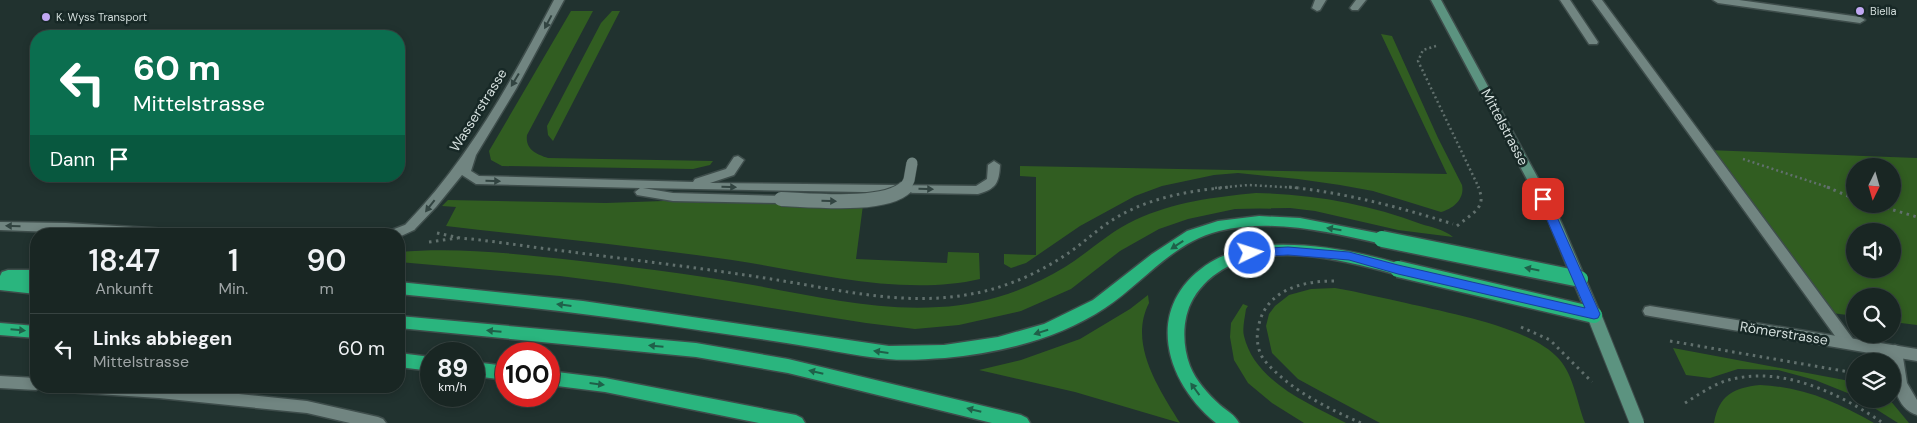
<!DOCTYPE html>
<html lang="de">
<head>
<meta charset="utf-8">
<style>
  :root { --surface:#192623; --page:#263230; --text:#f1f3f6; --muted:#9fa5a6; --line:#374341 }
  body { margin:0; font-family:"DM Sans",sans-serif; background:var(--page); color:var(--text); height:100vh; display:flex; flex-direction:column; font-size:19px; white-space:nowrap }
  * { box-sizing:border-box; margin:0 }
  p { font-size:16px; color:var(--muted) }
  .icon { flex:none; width:28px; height:28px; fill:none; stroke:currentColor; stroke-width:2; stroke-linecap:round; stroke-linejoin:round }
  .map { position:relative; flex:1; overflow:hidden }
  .sheet { position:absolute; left:30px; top:228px; width:375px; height:165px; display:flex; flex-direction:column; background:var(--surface); border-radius:20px; box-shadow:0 2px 8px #0003,0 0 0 1px var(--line) }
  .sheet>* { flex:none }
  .banner { position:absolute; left:30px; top:30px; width:375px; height:152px; border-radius:20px; box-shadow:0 2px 8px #0003,0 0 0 1px var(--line); background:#0b6e4f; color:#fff; overflow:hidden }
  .needle { width:32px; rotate:185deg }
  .buttons { position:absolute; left:1846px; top:158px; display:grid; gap:10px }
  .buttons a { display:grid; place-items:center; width:55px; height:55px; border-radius:50%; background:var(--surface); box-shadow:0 2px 8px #0003,0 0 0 1px var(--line); font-size:25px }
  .speed { position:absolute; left:420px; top:342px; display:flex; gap:10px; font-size:25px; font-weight:700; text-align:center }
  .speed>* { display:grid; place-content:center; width:65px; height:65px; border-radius:50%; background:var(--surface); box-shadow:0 2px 8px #0003,0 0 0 1px var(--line); line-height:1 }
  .speed small { font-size:12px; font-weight:400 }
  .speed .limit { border:8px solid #d22; background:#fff; color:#111 }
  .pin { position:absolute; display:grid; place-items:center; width:42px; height:42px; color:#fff; margin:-21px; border-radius:10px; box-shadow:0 2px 8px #0006 }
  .me { position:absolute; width:55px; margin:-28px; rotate:86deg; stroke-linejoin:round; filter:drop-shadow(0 0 4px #0008) }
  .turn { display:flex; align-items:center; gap:18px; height:105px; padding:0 20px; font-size:22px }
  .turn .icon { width:65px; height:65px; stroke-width:2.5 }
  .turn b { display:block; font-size:35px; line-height:42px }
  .then { display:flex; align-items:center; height:48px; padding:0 20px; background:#0003; gap:10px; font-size:19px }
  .eta { display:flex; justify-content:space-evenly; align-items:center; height:85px; text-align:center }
  .eta b { font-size:30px; font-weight:600; line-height:35px }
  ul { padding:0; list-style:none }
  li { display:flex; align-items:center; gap:15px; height:70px; padding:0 20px; border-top:1px solid var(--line) }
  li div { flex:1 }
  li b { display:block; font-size:19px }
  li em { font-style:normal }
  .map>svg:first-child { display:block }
  .green { fill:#315d21; fill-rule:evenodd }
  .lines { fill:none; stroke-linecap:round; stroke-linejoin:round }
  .service-casing { stroke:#3e4d4b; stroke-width:3 }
  .minor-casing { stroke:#3e4d4b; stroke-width:3 }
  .secondary-casing { stroke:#3e4d4b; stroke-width:3 }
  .motorway-casing { stroke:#3e4d4b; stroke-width:3 }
  .path-far1 { stroke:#61706d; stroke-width:2.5; stroke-dasharray:2 3; stroke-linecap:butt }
  .path { stroke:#61706d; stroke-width:3; stroke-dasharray:2.5 4.5; stroke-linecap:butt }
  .service { fill:#718581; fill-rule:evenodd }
  .minor { fill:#718581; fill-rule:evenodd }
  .secondary { fill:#5c9380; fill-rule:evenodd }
  .motorway { fill:#2ab57e; fill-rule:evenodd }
  .service-bridge-far1-casing { stroke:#3e4d4b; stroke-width:12; stroke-linecap:butt }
  .service-bridge-casing { stroke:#3e4d4b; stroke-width:16; stroke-linecap:butt }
  .secondary-bridge-casing { stroke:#3e4d4b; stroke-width:16; stroke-linecap:butt }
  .motorway-bridge-casing { stroke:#3e4d4b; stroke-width:19; stroke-linecap:butt }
  .path-bridge { stroke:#61706d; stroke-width:3; stroke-dasharray:2.5 4.5; stroke-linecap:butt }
  .service-bridge-far1 { stroke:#718581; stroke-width:11 }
  .service-bridge { stroke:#718581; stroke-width:14 }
  .secondary-bridge { stroke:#5c9380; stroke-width:14 }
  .motorway-bridge { stroke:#2ab57e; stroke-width:16 }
  .oneway { fill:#324441 }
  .oneway2 { fill:#1f6049 }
  .route { fill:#2563eb; stroke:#184099 }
  .poi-dot { fill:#c1a8f3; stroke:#172826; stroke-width:2 }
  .labels { text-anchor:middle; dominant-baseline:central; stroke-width:5; stroke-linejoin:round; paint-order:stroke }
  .far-poi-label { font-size:11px; fill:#d4dfdd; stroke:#172826; text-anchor:start }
  .street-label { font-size:14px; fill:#d4dfdd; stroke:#172826 }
</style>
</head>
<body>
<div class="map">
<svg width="1917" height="423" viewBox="0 0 1917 423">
  <rect width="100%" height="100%" fill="#21322f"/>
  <path class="green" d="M571,11H593L527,135C525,149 536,154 548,158L713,161L710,165L693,169L502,166L491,160L489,151Z
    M612,11H620L553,141L548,135L547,126L601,23Z
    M1381,34L1392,36L1438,138L1462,185C1465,199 1453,209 1441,212L1373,191L1340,185L1298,179L1238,173L1214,175L1162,186L1135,196L1080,226L1026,263L1011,268L1004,264V254L1036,255V177L1020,176V166L1447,174Z
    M1707,150L1917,158V325L1893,322L1892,296H1855V316L1824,312ZM1855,166H1892V204H1855ZM1855,231H1892V269H1855Z
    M1256,193C1313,194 1368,204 1421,224C1431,227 1445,230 1453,237L1398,230L1315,211L1290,208L1235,209L1188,219L1159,229L1120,251L1071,289L1021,311L959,325L915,329L866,323L622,284L560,276L399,262V252C454,247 508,253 563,259C627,266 690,274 753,285C814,296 876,311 939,307C983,305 1028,290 1065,267C1089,252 1109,232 1135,220C1174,202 1214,197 1256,193Z
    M448,200L606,203L663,201L863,205L856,259L947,263L948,252L979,253L980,279C903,297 810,272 732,260C637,246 541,237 446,226L456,207L442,206Z
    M1335,288C1359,292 1382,298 1406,303C1448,313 1531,327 1559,359C1574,376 1577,403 1585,423H1380L1320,391L1298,379L1272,353L1266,326L1269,314L1275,306L1289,295L1311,289Z
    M1148,295L1149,303C1128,344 1159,389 1180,423L1075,392L979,370L1021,360L1080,339L1130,309Z
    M1243,304L1248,306L1246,309C1245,317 1242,329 1244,336C1255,382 1308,403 1346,423H1304L1272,403L1248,383L1234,360L1230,337L1231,323Z
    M1673,348L1855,382V396L1815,380L1778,370L1738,369L1710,378L1686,375Z
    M1760,385C1804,387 1836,402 1874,423H1714C1719,395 1733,388 1760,385Z
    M1860,399H1889L1909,423H1898Z"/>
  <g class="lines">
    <g class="service-casing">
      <path id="service" d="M554,0H564L516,89L476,155L471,171L479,176L693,182L695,179L726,169L734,157L738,156L744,160L734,175L710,183L976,186L987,179L988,165L994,161L1000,165C999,183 996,189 978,194L643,188L673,193L785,196L787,199L781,203L673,201L637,195L635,192L640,188L476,184L462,175L436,207L414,230H406L404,227L406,224C469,159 512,80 554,0Z
        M1315,0H1326L1320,10L1317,11L1312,8Z
        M1356,0H1366L1358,10H1352L1350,8Z
        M1560,0H1570L1598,42L1597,44H1589Z
        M1592,0H1602L1853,339L1855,343L1853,347L1848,348L1843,347Z
        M1895,345L1900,347L1902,351L1907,383L1917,400V415C1895,408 1892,381 1892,361H1889L1888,351L1890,347Z"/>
    </g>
    <g class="minor-casing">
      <path id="minor" d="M1713,0H1739L1860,17L1865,20L1860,23L1718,3Z
        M0,222L66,223L184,230L190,234H107L0,230Z
        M410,223L414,224L416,227L414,230L399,237V234H388L389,231Z
        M1650,306L1917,349V361L1650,316L1645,315L1643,311L1645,307Z
        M0,376L36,378V386H42L36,390L0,388Z
        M60,386H161L307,401L378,417L383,419L386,423H350L307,413L159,398L67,392L62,390Z"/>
    </g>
    <g class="secondary-casing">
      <path id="secondary" d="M1431,0H1441L1558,215L1601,315L1599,319L1594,320L1589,319L1587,315L1546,215Z"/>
    </g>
    <g class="motorway-casing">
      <path id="motorway" d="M1259,216L1300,218L1382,234L1387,235L1390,239L1387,243L1382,244C1329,232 1273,218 1219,231C1173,242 1143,283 1105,308C1058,339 1000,353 945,358C926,359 906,361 888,359C864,357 840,352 817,348C780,342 742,336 705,331C603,315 501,304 399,294V282L583,301L889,346L944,345L998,337L1044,324L1093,300L1152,254L1187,231L1218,221Z
        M1270,245C1316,243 1360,252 1404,265L1406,269L1404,273L1398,275C1336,258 1234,231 1193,299C1182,318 1182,345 1190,366C1196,381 1208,394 1220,405C1227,411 1235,415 1239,423H1216C1163,380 1143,304 1211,262C1229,251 1250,248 1270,245Z
        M8,270H36V282H32H36V294L0,290V276L2,272Z
        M399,316L696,343L788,359L1021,415L1027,418L1030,423H992L788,373L696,357L399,328Z
        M0,323L36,326V338L0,335Z
        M399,353L431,357V371L399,367Z
        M474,362L506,366V380L474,376Z
        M549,371L605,378L796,415L802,418L805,423H759L605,392L549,385Z"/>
    </g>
    <path class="path-far1" d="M1436,46L1423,50L1418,61L1479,188
      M1743,159L1830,188
      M1215,188L1249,185L1300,188"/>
    <path class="path" d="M1289,187C1346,193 1399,207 1453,224
      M1827,187L1855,199
      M1873,204L1917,217
      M1457,226C1472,213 1488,208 1478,187
      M437,233L460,238C495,241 529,247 564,251C633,260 702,268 771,279C836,289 905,307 971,294C1006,288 1041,272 1070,252C1087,240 1101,226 1119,216C1152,197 1193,190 1231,187
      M429,242L458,238
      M1334,281C1300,281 1264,291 1258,329C1256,339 1258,353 1265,361C1290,390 1327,408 1361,423
      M1670,341L1855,373
      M1685,403C1698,395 1711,386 1725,381C1780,364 1839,393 1883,423"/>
    <use href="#service" class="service"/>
    <use href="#minor" class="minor"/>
    <use href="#secondary" class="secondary"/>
    <use href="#motorway" class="motorway"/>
    <g class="service-bridge-far1-casing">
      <path id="service-bridge-far1" d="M905,188L909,180L912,163"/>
    </g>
    <g class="service-bridge-casing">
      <path id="service-bridge" d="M781,199C810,200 885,208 906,187"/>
    </g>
    <g class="secondary-bridge-casing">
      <path id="secondary-bridge" d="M1594,315L1637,423"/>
    </g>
    <g class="motorway-bridge-casing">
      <path id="motorway-bridge" d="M1382,239L1580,279
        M1398,269L1594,315"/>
    </g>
    <path class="path-bridge" d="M1521,327L1550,340L1592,382"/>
    <use href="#service-bridge-far1" class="service-bridge-far1"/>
    <use href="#service-bridge" class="service-bridge"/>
    <use href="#secondary-bridge" class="secondary-bridge"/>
    <use href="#motorway-bridge" class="motorway-bridge"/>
  </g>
  <defs><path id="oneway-solid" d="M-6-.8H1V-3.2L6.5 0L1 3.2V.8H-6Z" transform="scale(1.25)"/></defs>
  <g class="oneway">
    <use href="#oneway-solid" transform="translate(548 22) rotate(118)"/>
    <use href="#oneway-solid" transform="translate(515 80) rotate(121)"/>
    <use href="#oneway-solid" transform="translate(493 181) rotate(1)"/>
    <use href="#oneway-solid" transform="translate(729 187) rotate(1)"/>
    <use href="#oneway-solid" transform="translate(926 189) rotate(1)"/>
    <use href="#oneway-solid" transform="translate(829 201) rotate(1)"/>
    <use href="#oneway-solid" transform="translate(430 206) rotate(128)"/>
    <use href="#oneway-solid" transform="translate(13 226) rotate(-179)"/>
  </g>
  <g class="oneway2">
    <use href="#oneway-solid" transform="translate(1334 229) rotate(-171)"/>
    <use href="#oneway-solid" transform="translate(1177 245) rotate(147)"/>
    <use href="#oneway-solid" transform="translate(1532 269) rotate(-169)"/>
    <use href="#oneway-solid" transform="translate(564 305) rotate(-173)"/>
    <use href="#oneway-solid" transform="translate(18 330) rotate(5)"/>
    <use href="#oneway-solid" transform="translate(494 331) rotate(-175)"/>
    <use href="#oneway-solid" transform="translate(1041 332) rotate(163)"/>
    <use href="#oneway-solid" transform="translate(656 346) rotate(-175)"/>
    <use href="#oneway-solid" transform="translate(881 352) rotate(-172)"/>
    <use href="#oneway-solid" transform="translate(816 372) rotate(-167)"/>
    <use href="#oneway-solid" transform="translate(597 384) rotate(7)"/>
    <use href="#oneway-solid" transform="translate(1195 389) rotate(-126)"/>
    <use href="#oneway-solid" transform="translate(974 410) rotate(-166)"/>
  </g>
  <path class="route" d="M1543,195L1549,199L1600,314L1598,318L1594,319L1398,274L1349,260L1288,255L1250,257L1245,253L1250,249L1288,247L1349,252L1398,265L1585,308L1538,199Z"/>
  <g class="poi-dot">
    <circle cx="1860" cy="11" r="5"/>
    <circle cx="46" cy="17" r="5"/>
  </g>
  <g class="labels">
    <g class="far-poi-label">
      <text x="1870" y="11">Biella</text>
      <text x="56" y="17">K. Wyss Transport</text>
    </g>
    <g class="street-label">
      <text transform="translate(478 110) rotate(-58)">Wasserstrasse</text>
      <text transform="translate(1505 127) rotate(62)">Mittelstrasse</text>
      <text transform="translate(1784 333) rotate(9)">Römerstrasse</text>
    </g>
  </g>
</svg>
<div class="buttons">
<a><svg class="needle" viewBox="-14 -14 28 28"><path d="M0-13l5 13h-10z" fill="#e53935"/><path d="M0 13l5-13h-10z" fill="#9fa5a6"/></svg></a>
<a><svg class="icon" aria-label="sound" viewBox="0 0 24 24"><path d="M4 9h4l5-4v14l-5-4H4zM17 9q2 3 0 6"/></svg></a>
<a><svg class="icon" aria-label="search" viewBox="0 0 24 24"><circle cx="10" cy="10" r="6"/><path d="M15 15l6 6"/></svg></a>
<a><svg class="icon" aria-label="layers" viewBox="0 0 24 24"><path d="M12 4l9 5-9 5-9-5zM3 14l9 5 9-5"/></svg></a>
</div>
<div class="speed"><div>89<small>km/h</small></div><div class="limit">100</div></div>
<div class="pin" style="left:1543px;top:199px;background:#d93025"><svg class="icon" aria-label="arrive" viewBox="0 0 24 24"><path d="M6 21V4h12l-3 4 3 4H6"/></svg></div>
<svg class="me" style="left:1250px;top:253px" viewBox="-20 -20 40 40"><circle r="17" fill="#2563eb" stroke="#fff" stroke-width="3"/><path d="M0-11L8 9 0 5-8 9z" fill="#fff"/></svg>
<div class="banner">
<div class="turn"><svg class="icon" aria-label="left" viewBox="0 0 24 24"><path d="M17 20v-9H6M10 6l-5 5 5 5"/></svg><div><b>60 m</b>Mittelstrasse</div></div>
<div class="then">Dann<svg class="icon" aria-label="arrive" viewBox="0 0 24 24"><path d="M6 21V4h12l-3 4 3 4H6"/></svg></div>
</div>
<section class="sheet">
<div class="eta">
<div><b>18:47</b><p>Ankunft</p></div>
<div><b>1</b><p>Min.</p></div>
<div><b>90</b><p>m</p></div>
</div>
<ul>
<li><svg class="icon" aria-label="left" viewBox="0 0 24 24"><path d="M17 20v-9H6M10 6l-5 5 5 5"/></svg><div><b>Links abbiegen</b><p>Mittelstrasse</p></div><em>60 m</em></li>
</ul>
</section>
</div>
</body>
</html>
